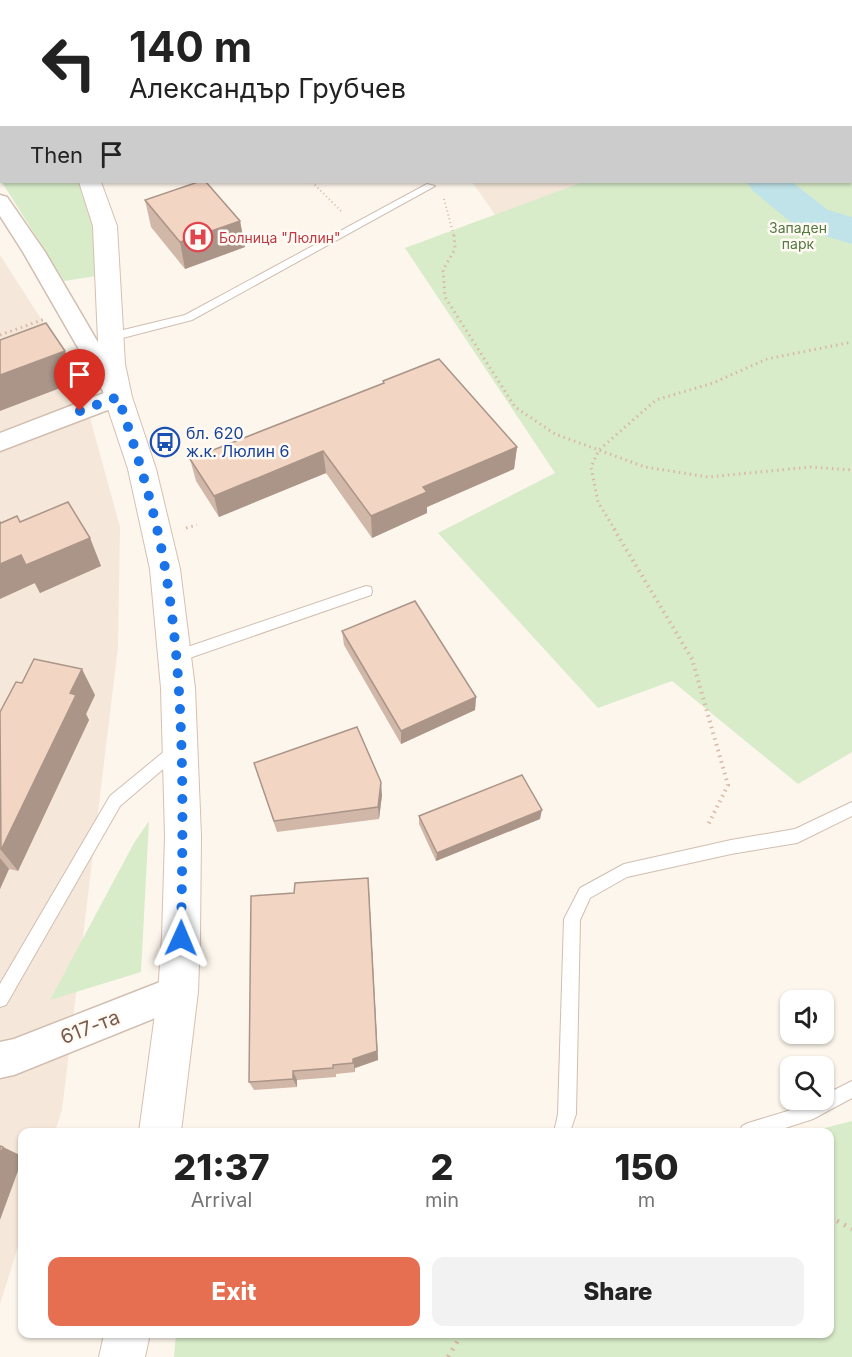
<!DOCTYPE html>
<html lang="en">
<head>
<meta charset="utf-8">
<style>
  :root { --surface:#fff; --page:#f2f2f2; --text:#222; --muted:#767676; --accent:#e76f51 }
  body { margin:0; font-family:Inter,sans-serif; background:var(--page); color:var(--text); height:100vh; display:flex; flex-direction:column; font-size:22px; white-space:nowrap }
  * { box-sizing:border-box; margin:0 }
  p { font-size:20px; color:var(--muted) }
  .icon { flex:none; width:33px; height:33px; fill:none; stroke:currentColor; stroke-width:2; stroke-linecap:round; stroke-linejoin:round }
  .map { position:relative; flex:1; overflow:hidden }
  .side { position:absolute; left:18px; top:1128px; width:816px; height:210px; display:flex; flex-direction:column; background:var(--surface); border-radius:12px; box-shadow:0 2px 4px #0004 }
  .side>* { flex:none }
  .guide { position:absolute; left:0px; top:0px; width:852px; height:183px; box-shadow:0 2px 4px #0004; background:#fff; color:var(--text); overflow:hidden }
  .tools { position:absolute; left:780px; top:990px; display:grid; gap:12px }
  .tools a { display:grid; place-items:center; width:54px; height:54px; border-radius:12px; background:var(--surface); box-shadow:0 2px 4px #0004; font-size:30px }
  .pin { position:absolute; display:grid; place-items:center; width:51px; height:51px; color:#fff; margin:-62px -26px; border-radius:50% 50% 50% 0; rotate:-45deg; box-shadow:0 0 6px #0007 }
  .pin .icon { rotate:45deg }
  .me { position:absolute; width:66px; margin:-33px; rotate:1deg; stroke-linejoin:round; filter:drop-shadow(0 0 4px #0008) }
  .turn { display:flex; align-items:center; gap:21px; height:126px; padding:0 30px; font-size:27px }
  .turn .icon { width:78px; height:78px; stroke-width:2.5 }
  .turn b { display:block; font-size:42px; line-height:51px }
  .then { display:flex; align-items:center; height:57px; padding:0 30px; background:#0003; gap:12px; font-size:22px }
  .eta { display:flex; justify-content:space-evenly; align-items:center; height:102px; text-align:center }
  .eta b { font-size:36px; font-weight:800; line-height:42px }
  .action { display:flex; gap:12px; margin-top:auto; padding:12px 30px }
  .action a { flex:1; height:69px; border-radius:12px; background:var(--accent); color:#fff; font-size:24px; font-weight:800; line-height:69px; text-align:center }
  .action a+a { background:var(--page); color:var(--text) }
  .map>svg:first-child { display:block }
  .residential { fill:#f5e8da }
  .green { fill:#d8ecc9 }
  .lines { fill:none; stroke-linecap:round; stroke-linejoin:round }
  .river { fill:#bfe3e8; fill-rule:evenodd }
  .lane-casing { stroke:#d1beb0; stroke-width:2 }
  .street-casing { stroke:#d1beb0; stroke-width:3 }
  .secondary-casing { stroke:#d6c0b0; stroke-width:2 }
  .path-far3 { stroke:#d9b8a5; stroke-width:2; stroke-dasharray:1 3; stroke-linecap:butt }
  .path-far2 { stroke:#d9b8a5; stroke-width:3; stroke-dasharray:1.5 4; stroke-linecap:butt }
  .path-far1 { stroke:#d9b8a5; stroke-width:4; stroke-dasharray:1.5 4.5; stroke-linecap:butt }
  .path { stroke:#d9b8a5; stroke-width:4.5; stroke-dasharray:2 6; stroke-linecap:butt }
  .lane { fill:#fff; fill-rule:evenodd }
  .street { fill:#fff; fill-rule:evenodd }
  .secondary { fill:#fff; fill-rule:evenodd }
  .wall { fill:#d1b7a8 }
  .shaded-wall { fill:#aa9588 }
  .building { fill:#f3d5c3; stroke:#aa9588; stroke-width:1.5 }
  .route { stroke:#1a73e8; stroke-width:10; stroke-dasharray:0 18 }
  .labels { text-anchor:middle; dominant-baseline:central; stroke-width:5; stroke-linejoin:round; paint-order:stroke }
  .far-park-label { font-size:14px; fill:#537a41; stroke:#fffaf3 }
  .far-health-label { font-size:14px; fill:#be3a42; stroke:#fffaf3; text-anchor:start }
  .transit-label { font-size:16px; fill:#164399; stroke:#fffaf3; text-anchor:start }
  .near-street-label { font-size:20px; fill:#7a5c4d; stroke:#fffaf3 }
</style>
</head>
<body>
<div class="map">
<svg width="852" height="1357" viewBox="0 0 852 1357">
  <rect width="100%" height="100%" fill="#fdf6ec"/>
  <path class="residential" d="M472,182H583L496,216Z
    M0,255L79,378L120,527L118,647L62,1110L55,1132H22V1234L0,1304Z"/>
  <path class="green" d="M0,0H208L209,1L2,2L1,17Z
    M525,0H852V752L798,784L672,681L598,708L438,533L555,473L405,248L583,182H850V2L523,1Z
    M0,73L2,182H79L95,227L96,276L64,281L0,179Z
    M149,821L141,972L50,1000L134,843Z
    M852,1121V1357H174L176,1334H830V1132H809Z"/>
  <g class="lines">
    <path class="river" d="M544,0H579L543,2Z
      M747,182H792L828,210L852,217V244L798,228L753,191Z"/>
    <g class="lane-casing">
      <path id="lane" d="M427,184L435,186L192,320L111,341L106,337L111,333L185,315Z
        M366,586L371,587L372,591L371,595L175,663L170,661L168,657L170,653Z
        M177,743L182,745L184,749L182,753L120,806L6,1005L0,1007V984L110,796L172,745Z
        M852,802V816L797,843L731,854L627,877L590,898L580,920L576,1114L570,1132H554L558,1114L564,919L580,888L624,864L731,840L795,829Z
        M852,1081V1098L813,1119L773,1132H740L742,1126L748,1123L804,1106L815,1100H824V1095Z"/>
    </g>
    <g class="street-casing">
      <path id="street" d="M0,195L7,197L45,252L130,397L126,403L0,451V433L104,393L23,252L0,216Z
        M178,975L190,980L195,992L190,1004L14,1075L0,1078V1042L14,1039Z"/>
    </g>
    <g class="secondary-casing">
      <path id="secondary" d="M0,39H2V53H0Z
        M79,182H101L117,226L125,364L132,397L156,469L180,569L195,688L201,836L200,937L198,992L181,1132H139L158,992L162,937L165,836L161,688L150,569L128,469L104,397L99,364L93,226Z
        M104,1334H150L145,1357H99Z"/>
    </g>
    <path class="path-far3" d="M506,2L508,0
      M312,182L343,213
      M444,199L454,236"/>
    <path class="path-far2" d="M454,235L455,249L443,270L445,297L515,407L555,434L645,467L708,477L811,467L852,470
      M0,335L45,319
      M186,528L197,525
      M615,530L598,502L591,467L599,450L656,400L713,383L767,359L852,342"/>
    <path class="path-far1" d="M614,529L692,659L728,785L707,827"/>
    <path class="path" d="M830,1217L852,1229
      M448,1357L462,1334"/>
    <use href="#lane" class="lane"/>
    <use href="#street" class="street"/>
    <use href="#secondary" class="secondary"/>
  </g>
  <path class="wall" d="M145,200L240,221L245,247L185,269L151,227Z
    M383,381L517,447L514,469L427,507V513L372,538L326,473L219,517L196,481L190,459L383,383Z
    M20,522L90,538L101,566L40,593L1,523Z
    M342,631L476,697L475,710L401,744L344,645Z
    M95,695L86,714L89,720L18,871L9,869L0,889V712Z
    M254,763L382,795L379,819L277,832Z
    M419,816L540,819L436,861L419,824Z
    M369,891L378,1060L355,1068V1072L336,1074V1077L297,1080V1087L254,1090L249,1082Z"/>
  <path class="shaded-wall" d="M240,221L245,247L185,269L180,242Z
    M65,351L76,382L0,411V375Z
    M517,447L514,469L427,507V513L372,538L371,516L423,487Z
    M323,451L326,473L219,517L214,496Z
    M90,538L101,566L40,593L26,565Z
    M21,555L35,583L0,599V564Z
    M82,669L95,695L86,714L89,720L18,871L1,850L70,693Z
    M476,697L475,710L401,744V731Z
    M381,782L382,795L379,819L378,807Z
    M542,810L540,819L436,861L437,853Z
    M0,858L9,869L0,889Z
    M368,878L369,891L378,1060L355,1068V1072L353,1059Z
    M293,1071L297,1080V1087L293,1079Z
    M3,1147L22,1156V1160L0,1220V1155Z"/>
  <path class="building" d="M335,0H443L444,2H325Z
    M455,0H459L460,2H448Z
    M198,182H206L240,221L180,242L145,200Z
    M46,323L65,351L0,375V340Z
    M439,359L517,447L423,487L427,492L371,516L323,451L214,496L190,459L384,383L383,381Z
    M68,502L90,538L26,565L21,555L0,564V522L1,523L17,516L20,522Z
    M415,601L476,697L401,731L342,631Z
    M34,659L82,669L70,693L76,695L1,850L0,712L16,682L22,683Z
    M357,727L381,782L378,807L274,821L254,763Z
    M522,775L542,810L437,853L419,816Z
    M368,878L377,1051L353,1059V1063L333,1065V1068L293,1071V1079L249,1082L251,896L294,893L295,883Z
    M0,1146L3,1147L0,1155Z"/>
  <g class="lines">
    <path class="route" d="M80,411L118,397C137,453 155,510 165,568C186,690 183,815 181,938"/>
  </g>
  <defs>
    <g id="hospital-ring" transform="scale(1.5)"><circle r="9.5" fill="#fffaf3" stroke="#e0444e" stroke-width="1.5"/><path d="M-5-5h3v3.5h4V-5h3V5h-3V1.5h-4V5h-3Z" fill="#e0444e"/></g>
    <g id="bus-ring" transform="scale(1.5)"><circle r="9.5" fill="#fffaf3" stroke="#1a4fb4" stroke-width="1.5"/><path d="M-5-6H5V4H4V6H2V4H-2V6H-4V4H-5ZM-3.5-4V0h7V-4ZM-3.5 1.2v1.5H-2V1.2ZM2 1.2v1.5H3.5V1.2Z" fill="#1a4fb4"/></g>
  </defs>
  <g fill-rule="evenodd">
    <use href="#hospital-ring" x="198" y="237"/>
    <use href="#bus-ring" x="165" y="442"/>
  </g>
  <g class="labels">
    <g class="far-park-label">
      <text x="798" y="227">Западен<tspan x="798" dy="16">парк</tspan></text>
    </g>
    <g class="far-health-label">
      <text x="219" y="237">Болница "Люлин"</text>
    </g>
    <g class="transit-label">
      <text x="186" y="433">бл. 620<tspan x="186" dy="18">ж.к. Люлин 6</tspan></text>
    </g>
    <g class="near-street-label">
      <text transform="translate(90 1027) rotate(-21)">617-та</text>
    </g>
  </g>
</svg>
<div class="tools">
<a><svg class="icon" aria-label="sound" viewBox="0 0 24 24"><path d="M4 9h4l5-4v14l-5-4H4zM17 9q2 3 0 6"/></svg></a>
<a><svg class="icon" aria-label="search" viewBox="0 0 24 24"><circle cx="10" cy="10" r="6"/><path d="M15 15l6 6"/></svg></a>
</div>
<div class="pin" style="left:80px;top:411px;background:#d93025"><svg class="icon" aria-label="arrive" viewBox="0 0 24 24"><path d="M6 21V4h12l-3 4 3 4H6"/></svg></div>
<svg class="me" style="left:181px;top:938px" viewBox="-20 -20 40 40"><path d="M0-17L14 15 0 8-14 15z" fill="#1a73e8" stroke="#fff" stroke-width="4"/></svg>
<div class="guide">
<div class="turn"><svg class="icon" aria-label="left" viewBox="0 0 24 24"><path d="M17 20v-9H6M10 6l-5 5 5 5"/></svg><div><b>140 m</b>Александър Грубчев</div></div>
<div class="then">Then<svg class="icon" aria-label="arrive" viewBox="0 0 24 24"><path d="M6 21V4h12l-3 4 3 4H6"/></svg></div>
</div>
<section class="side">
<div class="eta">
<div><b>21:37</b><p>Arrival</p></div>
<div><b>2</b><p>min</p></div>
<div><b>150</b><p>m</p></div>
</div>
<div class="action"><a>Exit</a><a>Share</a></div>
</section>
</div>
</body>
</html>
